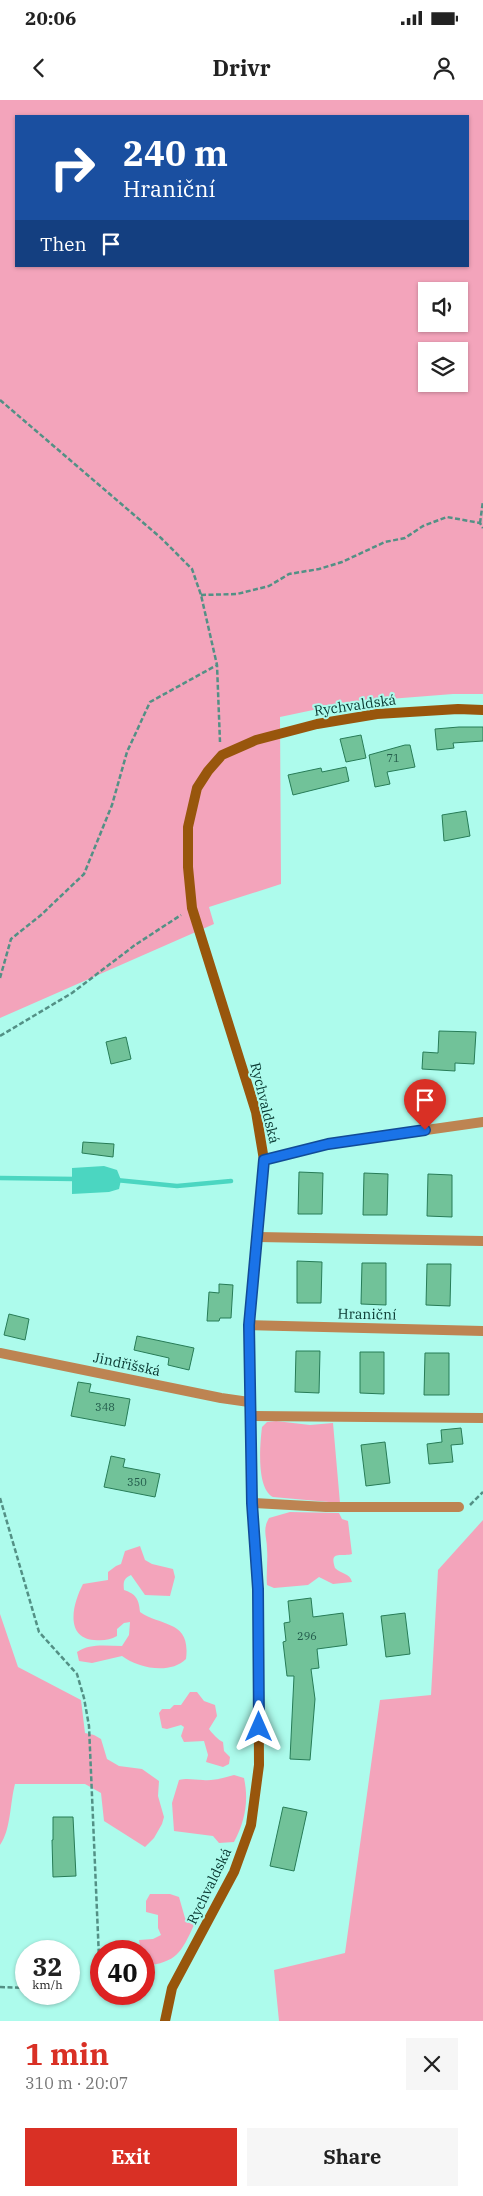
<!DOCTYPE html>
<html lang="en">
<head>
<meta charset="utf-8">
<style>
  :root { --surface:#fff; --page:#f6f6f6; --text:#222; --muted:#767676; --accent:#d93025 }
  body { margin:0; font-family:"IBM Plex Serif",serif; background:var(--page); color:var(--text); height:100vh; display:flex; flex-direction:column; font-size:19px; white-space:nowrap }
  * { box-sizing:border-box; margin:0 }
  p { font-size:16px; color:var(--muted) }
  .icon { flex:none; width:28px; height:28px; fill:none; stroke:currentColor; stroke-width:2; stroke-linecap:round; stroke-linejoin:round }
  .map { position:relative; height:1921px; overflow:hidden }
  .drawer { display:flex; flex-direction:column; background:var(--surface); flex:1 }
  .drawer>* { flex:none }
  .hud { position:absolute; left:15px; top:15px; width:454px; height:152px; border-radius:0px; box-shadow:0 1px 4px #0004; background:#1a4fa0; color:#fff; overflow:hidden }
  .fabs { position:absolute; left:418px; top:182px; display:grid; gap:10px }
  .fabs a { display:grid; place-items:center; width:50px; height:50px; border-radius:0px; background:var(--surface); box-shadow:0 1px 4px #0004; font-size:25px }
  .speed { position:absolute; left:15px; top:1840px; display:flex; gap:10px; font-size:25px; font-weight:700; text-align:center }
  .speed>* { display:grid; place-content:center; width:65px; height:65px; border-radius:50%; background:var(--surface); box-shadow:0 1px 4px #0004; line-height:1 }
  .speed small { font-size:12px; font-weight:400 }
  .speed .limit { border:8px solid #d22; background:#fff; color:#111 }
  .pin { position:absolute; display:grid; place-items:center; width:42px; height:42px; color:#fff; margin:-51px -21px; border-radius:50% 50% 50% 0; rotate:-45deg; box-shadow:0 0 5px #0007 }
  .pin .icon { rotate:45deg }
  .me { position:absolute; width:55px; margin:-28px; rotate:0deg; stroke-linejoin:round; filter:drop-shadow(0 0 4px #0008) }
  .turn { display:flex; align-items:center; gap:18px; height:105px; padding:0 25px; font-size:22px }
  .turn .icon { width:65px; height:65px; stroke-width:2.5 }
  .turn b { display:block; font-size:35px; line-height:42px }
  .then { display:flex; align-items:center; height:48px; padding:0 25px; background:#0003; gap:10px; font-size:19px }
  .round { display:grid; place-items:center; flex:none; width:52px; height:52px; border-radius:0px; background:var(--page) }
  .overview { display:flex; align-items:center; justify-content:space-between; height:85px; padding:0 25px }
  h1 { font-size:30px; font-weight:800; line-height:38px; color:var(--accent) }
  .primary-button { display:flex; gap:10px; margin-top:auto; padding:10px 25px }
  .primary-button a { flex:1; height:58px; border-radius:0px; background:var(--accent); color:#fff; font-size:20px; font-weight:800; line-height:58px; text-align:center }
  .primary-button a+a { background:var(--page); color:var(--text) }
  .status { display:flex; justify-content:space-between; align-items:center; height:35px; padding:0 25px; background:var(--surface); direction:ltr }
  .status svg { height:14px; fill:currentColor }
  header { display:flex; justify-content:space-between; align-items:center; height:65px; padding:0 25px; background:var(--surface); font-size:22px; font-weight:800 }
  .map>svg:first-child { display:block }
  .green { fill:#f3a4bb; fill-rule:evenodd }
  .water { fill:#4bd6c1 }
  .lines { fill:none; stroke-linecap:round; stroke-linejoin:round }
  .stream { stroke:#4bd6c1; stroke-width:4.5 }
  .building { fill:#71c299; stroke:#277c57 }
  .path { stroke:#539085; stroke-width:2.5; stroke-dasharray:5 2.5; stroke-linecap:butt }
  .street { stroke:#bd8452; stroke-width:10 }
  .secondary { stroke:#98560c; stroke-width:10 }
  .route-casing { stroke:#114b97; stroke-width:12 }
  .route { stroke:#1a73e8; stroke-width:9 }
  .labels { text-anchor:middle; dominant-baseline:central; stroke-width:4; stroke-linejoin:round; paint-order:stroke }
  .number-label { font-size:11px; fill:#225a4a }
  .street-label { font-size:14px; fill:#083730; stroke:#adfbec }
</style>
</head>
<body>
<div class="status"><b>20:06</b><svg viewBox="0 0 49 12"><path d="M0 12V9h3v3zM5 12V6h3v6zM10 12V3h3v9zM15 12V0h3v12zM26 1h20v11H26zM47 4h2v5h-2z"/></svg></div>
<header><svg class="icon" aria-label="back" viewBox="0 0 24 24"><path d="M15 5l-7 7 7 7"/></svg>Drivr<svg class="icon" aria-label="person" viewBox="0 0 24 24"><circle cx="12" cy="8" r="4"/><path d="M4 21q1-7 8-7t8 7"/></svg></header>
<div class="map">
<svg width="483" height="1921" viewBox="0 0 483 1921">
  <rect width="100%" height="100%" fill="#adfbec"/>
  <path class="green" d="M0,0H483V594H453L351,602L280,617L281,784L209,807L214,824L0,918ZM16,16H468V166H16ZM426,191H459V224H426ZM426,251H459V284H426Z
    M276,1321L310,1325L333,1323L340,1403L273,1397C256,1388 260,1344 262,1327L267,1322Z
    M290,1412L339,1413L342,1419L348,1421L352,1454C341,1457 329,1450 335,1468C341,1474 350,1473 352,1482L333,1484L319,1477L308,1485L274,1488L267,1485C266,1473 268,1461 267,1449C267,1437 262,1430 269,1418Z
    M483,1420V1921H279L274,1870L345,1853L380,1600L431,1595L438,1470Z
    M140,1446L145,1460L152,1464L173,1469L175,1477L170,1496L145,1495L131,1475C124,1478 123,1482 124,1490C136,1494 139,1499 140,1512C162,1527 191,1520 186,1559C170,1575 138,1568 122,1556L92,1563L79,1561L77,1552C90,1543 106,1546 122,1546L129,1535L130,1522L124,1523L117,1529V1536C110,1540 103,1541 94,1540C64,1537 73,1503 83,1484L108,1480V1472L116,1466L121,1464L125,1451Z
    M0,1514L18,1567L81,1600L85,1633L94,1635L101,1639L107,1659L119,1666L142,1669L159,1681L158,1696L164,1717L162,1724L154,1738L145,1747L104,1721L101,1693L85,1684H15C10,1702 11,1730 0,1745Z
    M190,1592H197L204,1601L215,1605L217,1616L209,1629C212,1633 218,1640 223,1642L224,1651L230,1657L229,1664L223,1667L206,1662L208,1655L204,1641L184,1642L181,1636L184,1627L181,1625L167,1629L162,1628L159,1613L162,1609H170L174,1605H181Z
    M234,1675L244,1678C249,1701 245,1721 234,1742L219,1743L213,1736L174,1731L172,1703L179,1680C188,1678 194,1680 203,1680C213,1681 224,1678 234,1675Z
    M150,1794H170L179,1797L185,1818L194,1825C181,1853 177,1862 145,1866L144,1851H141L139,1840L153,1839L161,1835L158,1828V1815L146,1812V1801Z"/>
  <path class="water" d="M104,1066L117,1070L121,1080L119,1089L109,1092L72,1094V1068Z"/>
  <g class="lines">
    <path class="stream" d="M0,1078L75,1079
      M116,1080L177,1086L231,1081"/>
  </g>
  <path class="building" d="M459,627H483V641L453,643L454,648L437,650L435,629Z
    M361,635L366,658L346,662L340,639Z
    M405,645H410L415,667L387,672L390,684L375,687L369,655Z
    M346,667L349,681L293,695L288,675L321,668L322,672Z
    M466,711L470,736L444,741L442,715Z
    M439,931L476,932L474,964L455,963V971L422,969L423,952L438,953Z
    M126,937L131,959L111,964L106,942Z
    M83,1042L114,1044L113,1057L82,1053Z
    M299,1072L323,1073L322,1114H298Z
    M364,1073L388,1074L387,1115H363Z
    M428,1074L452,1075V1117L427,1116Z
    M297,1161L322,1162L321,1203H297Z
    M362,1163H386V1205L361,1204Z
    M427,1164H451L450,1206L426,1205Z
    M219,1184L233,1185L231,1218H220L219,1221H207L209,1192L219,1193Z
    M9,1214L29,1219L25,1240L4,1235Z
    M137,1236L194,1248L189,1270L168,1265L169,1258L134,1250Z
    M296,1251H320L319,1293L295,1292Z
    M360,1252H384V1294L360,1293Z
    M425,1253H449V1295H424Z
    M78,1282L91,1284L89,1292L130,1299L125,1326L71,1316Z
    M461,1328L463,1344L451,1345L453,1362L429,1364L427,1344L442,1342L441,1330Z
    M385,1342L390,1383L366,1386L361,1345Z
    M111,1356L125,1359L123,1367L160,1374L155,1397L104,1387Z
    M311,1498L313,1517L343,1513L347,1545L317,1549L319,1568L311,1569L315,1599L310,1660L290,1659L294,1576H287L283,1542L286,1541L284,1523L290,1522L288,1501Z
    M405,1513L410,1554L386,1557L381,1516Z
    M283,1707L307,1712L294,1771L270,1766Z
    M53,1717H73L76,1776L53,1777L52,1740H53Z"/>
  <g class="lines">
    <path class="path" d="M0,300L161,438L192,469L201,495L217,565L220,642
      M480,423L483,401
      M201,495L237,494L269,486L289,474L319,469L342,462L385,442L405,438L423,426L447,417L480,423L483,428
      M0,878L11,839L41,815L84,774L112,705L127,652L150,602L217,565
      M0,936L72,893L135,845L181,815
      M0,1398L39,1532L77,1574L84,1598L89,1626L100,1881
      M470,1405L483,1392
      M0,1887L26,1888"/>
    <path class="street" d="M264,1060L328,1044L483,1022
      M258,1137L483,1141
      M249,1225L483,1231
      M0,1253L221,1298L249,1302
      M250,1316L483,1318
      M252,1403L326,1407H459"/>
    <path class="secondary" d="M165,1921L172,1888L234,1772L251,1725L259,1665L258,1489L252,1403L249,1225L264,1060L256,1012L192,808L188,767V727L197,688L208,671L222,655L256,640L317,624L377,614L458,609L483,610"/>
  </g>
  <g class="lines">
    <g class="route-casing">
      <path id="route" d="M259,1627L258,1489L252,1403L249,1225L264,1060L328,1044L425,1030"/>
    </g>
    <use href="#route" class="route"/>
  </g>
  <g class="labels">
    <g class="number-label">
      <text x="393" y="658">71</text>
      <text x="105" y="1307">348</text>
      <text x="137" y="1382">350</text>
      <text x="307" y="1536">296</text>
    </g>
    <g class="street-label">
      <text transform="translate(355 605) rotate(-8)">Rychvaldská</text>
      <text transform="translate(265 1003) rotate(76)">Rychvaldská</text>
      <text transform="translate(367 1214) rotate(1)">Hraniční</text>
      <text transform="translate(127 1264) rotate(12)">Jindřišská</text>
      <text transform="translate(209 1786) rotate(-64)">Rychvaldská</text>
    </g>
  </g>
</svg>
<div class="fabs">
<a><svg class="icon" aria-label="sound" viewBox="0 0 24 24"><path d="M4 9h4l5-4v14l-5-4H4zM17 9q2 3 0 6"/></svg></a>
<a><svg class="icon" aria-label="layers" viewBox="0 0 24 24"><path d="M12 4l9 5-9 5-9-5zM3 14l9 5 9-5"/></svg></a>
</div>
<div class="speed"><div>32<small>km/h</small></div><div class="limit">40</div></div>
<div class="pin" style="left:425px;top:1030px;background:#d93025"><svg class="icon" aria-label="arrive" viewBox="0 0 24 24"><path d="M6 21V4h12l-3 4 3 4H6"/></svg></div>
<svg class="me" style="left:259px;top:1627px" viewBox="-20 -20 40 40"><path d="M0-17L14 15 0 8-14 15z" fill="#1a73e8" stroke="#fff" stroke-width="4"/></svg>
<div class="hud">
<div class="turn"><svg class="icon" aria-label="right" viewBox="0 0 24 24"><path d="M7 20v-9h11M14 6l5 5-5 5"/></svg><div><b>240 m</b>Hraniční</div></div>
<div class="then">Then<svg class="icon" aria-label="arrive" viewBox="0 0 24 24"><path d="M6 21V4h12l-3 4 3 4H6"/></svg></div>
</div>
</div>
<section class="drawer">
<div class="overview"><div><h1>1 min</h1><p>310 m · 20:07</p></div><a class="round"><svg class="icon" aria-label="close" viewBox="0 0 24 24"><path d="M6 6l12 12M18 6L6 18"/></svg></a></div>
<div class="primary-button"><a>Exit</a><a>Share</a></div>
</section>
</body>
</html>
